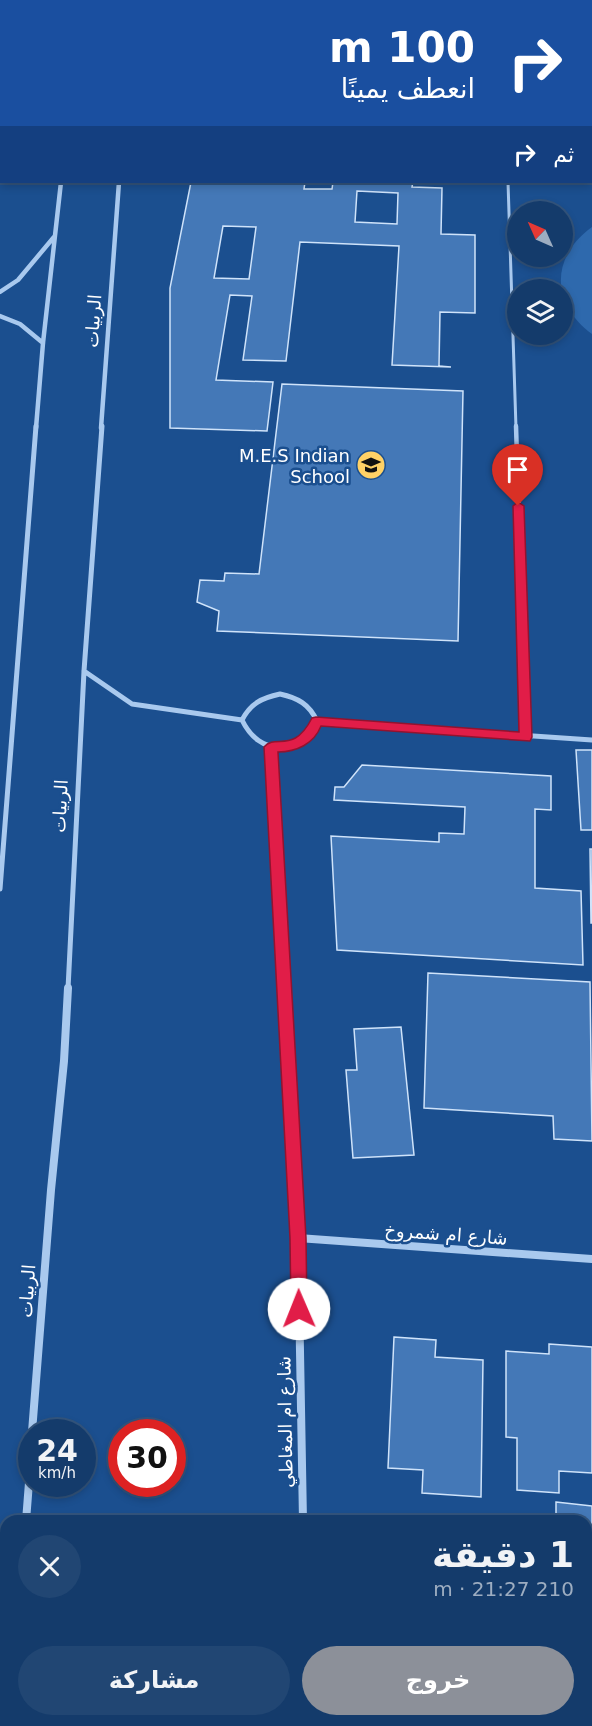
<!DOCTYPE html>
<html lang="ar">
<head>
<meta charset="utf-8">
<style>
  :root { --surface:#143b6b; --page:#214673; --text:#f1f3f6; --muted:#9dadc1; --line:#33557e; --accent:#8c9099 }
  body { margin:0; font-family:"DejaVu Sans","Noto Naskh Arabic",sans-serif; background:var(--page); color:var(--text); direction:rtl; height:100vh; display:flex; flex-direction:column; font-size:22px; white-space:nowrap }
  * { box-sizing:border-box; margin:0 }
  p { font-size:20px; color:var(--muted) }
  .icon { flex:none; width:33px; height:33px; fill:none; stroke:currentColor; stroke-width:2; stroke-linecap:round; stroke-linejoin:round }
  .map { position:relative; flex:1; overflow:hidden; direction:ltr }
  .details { position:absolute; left:0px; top:1515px; width:592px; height:212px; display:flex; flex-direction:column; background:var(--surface); border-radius:18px 18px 0 0; box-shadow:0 3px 9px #0003,0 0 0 2px var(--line); direction:rtl }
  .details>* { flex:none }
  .guide { position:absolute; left:0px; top:0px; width:592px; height:183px; box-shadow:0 3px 9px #0003,0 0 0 2px var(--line); direction:rtl; background:#1a4fa0; color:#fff; overflow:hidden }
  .needle { width:39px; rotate:315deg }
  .tools { position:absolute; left:507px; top:201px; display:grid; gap:12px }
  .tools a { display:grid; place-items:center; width:66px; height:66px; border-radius:50%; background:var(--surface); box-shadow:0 3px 9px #0003,0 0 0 2px var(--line); font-size:30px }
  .speed { position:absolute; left:18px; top:1419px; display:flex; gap:12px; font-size:30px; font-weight:700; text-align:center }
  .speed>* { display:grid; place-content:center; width:78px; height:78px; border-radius:50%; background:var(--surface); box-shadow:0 3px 9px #0003,0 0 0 2px var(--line); line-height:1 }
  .speed small { font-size:15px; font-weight:400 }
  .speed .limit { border:9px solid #d22; background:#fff; color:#111 }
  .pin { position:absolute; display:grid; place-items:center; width:51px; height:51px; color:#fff; margin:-62px -26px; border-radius:50% 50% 50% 0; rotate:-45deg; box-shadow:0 0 6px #0007 }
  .pin .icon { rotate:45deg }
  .me { position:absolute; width:66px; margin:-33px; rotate:359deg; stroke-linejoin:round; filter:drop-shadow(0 0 4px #0008) }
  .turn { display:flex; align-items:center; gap:21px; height:126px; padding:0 18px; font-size:27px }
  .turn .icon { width:78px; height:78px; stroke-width:2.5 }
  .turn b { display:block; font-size:42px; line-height:51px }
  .then { display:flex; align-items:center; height:57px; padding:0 18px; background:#0003; gap:12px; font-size:22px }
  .round { display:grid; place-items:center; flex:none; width:63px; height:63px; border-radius:32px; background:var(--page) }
  .headline { display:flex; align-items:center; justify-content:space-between; height:102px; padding:0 18px }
  h1 { font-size:36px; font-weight:600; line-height:45px }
  .action { display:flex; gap:12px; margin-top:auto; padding:12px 18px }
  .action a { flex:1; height:69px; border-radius:36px; background:var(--accent); color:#fff; font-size:24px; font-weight:600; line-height:69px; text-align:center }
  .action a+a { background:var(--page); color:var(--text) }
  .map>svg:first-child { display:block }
  .green { fill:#2e69ad }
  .building { fill:#4478b7; stroke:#cfe3fa; stroke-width:1.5; fill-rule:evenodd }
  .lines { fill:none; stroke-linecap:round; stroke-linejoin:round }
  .service-far1 { stroke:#a9c9ee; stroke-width:3 }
  .service { stroke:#a9c9ee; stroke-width:4.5 }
  .minor-far2 { stroke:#a9c9ee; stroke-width:4.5 }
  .minor-far1 { stroke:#a9c9ee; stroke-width:5 }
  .minor { stroke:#a9c9ee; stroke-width:8 }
  .route { fill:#e11d48; stroke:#92132f; stroke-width:1.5 }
  .labels { text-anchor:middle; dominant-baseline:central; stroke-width:5; stroke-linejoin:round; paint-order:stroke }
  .street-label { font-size:18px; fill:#fff; stroke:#1b4f8f }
  .poi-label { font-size:18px; fill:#fff; stroke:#1b4f8f; text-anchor:end }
</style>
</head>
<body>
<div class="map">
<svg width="592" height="1726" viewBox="0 0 592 1726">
  <rect width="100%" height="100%" fill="#1b4f8f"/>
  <path class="green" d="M592,227V334C551,304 550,257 592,227Z"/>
  <path class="building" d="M591,20H592V168H591Z
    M191,182H305L304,189H332L333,182H413L412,187L442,188L441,234L475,235V313L440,312L439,366L451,367L392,365L399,246L300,242L286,361L243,360L252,296L230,295L216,380L273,382L267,431L170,428V288ZM357,191L398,193L397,224L355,222ZM223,226L256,227L249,279L214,278Z
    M282,384L463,391L458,641L217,631L219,611L197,602L200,580L224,581L225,573L259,574Z
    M576,750H592V830H581Z
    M362,765L551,776V810L535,809V888L581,891L583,965L337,950L331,836L439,842V833L464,834L465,807L334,800L335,787H344Z
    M590,849H592V923H591Z
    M428,973L590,982L592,1141L554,1139L553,1116L424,1108Z
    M401,1027L414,1155L353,1158L346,1070H357L354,1029Z
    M394,1337L436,1340L435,1357L483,1360L481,1497L422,1493L423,1470L388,1468Z
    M549,1344L592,1347V1473L559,1471V1493L517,1490V1438L506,1437V1351L549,1354Z
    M556,1502L592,1506V1615L586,1614V1521H556Z
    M586,1642L592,1643V1726L538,1720H586Z"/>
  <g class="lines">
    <path class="service-far1" d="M441,0L489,2
      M508,182L516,428"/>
    <path class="service" d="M516,426L526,737"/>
    <path class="minor-far2" d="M160,2L163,0
      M0,292L18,280L54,237
      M0,316L20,324L43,343
      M36,428L43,343L61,182
      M101,428L119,182"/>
    <path class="minor-far1" d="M84,671L132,704L242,720
      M280,694C298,698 309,704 317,721C297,755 260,757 242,720C251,703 262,698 280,694Z
      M317,721L592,740
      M271,747L284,989
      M0,889L36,426
      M68,989L84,671L102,426"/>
    <path class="minor" d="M284,988L298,1238L303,1521
      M298,1238L592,1259
      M32,1432L51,1190L64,1061L68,988
      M26,1521L32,1444
      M10,1720V1726
      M306,1720V1726"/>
  </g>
  <path class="route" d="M518,502L524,506L532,737L530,741L321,726C314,744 296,752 278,752L306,1238L307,1309L305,1314L299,1317L293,1314L291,1309L290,1238L264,747C276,733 293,755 312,718L316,717L519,732L513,506Z"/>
  <defs>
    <g id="school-disc" transform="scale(1.5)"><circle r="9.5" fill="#ffd166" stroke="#1b4f8f"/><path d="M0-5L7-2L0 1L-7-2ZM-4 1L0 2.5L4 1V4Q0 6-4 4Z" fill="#111"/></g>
  </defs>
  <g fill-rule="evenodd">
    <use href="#school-disc" x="371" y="465"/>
  </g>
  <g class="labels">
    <g class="street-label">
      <text transform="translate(93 321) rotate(-86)">الربيات</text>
      <text transform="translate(60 806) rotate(-87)">الربيات</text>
      <text transform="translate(446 1234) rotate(4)">شارع ام شمروخ</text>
      <text transform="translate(27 1291) rotate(-86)">الربيات</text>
      <text transform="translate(285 1422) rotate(-91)">شارع ام المغاطي</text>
    </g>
    <g class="poi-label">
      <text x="350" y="455">M.E.S Indian<tspan x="350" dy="21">School</tspan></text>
    </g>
  </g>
</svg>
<div class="tools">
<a><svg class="needle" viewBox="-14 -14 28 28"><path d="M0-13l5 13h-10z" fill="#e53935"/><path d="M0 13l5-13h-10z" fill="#9dadc1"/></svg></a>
<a><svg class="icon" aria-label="layers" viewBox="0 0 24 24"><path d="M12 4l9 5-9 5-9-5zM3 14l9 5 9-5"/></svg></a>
</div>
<div class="speed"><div>24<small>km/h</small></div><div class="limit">30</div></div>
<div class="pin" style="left:518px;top:506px;background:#d93025"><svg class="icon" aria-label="arrive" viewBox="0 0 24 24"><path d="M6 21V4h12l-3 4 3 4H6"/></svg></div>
<svg class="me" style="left:299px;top:1309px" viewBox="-20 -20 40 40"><circle r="19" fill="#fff"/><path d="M0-13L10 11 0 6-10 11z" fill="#e11d48"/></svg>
<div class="guide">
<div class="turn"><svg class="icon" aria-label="right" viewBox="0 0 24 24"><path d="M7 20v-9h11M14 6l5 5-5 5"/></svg><div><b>100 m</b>انعطف يمينًا</div></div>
<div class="then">ثم<svg class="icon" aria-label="right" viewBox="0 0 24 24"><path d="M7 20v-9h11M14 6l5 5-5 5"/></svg></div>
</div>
<section class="details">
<div class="headline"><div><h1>1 دقيقة</h1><p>210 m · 21:27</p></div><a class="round"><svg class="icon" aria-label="close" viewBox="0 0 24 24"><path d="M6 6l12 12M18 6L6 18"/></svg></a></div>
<div class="action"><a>خروج</a><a>مشاركة</a></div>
</section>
</div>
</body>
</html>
